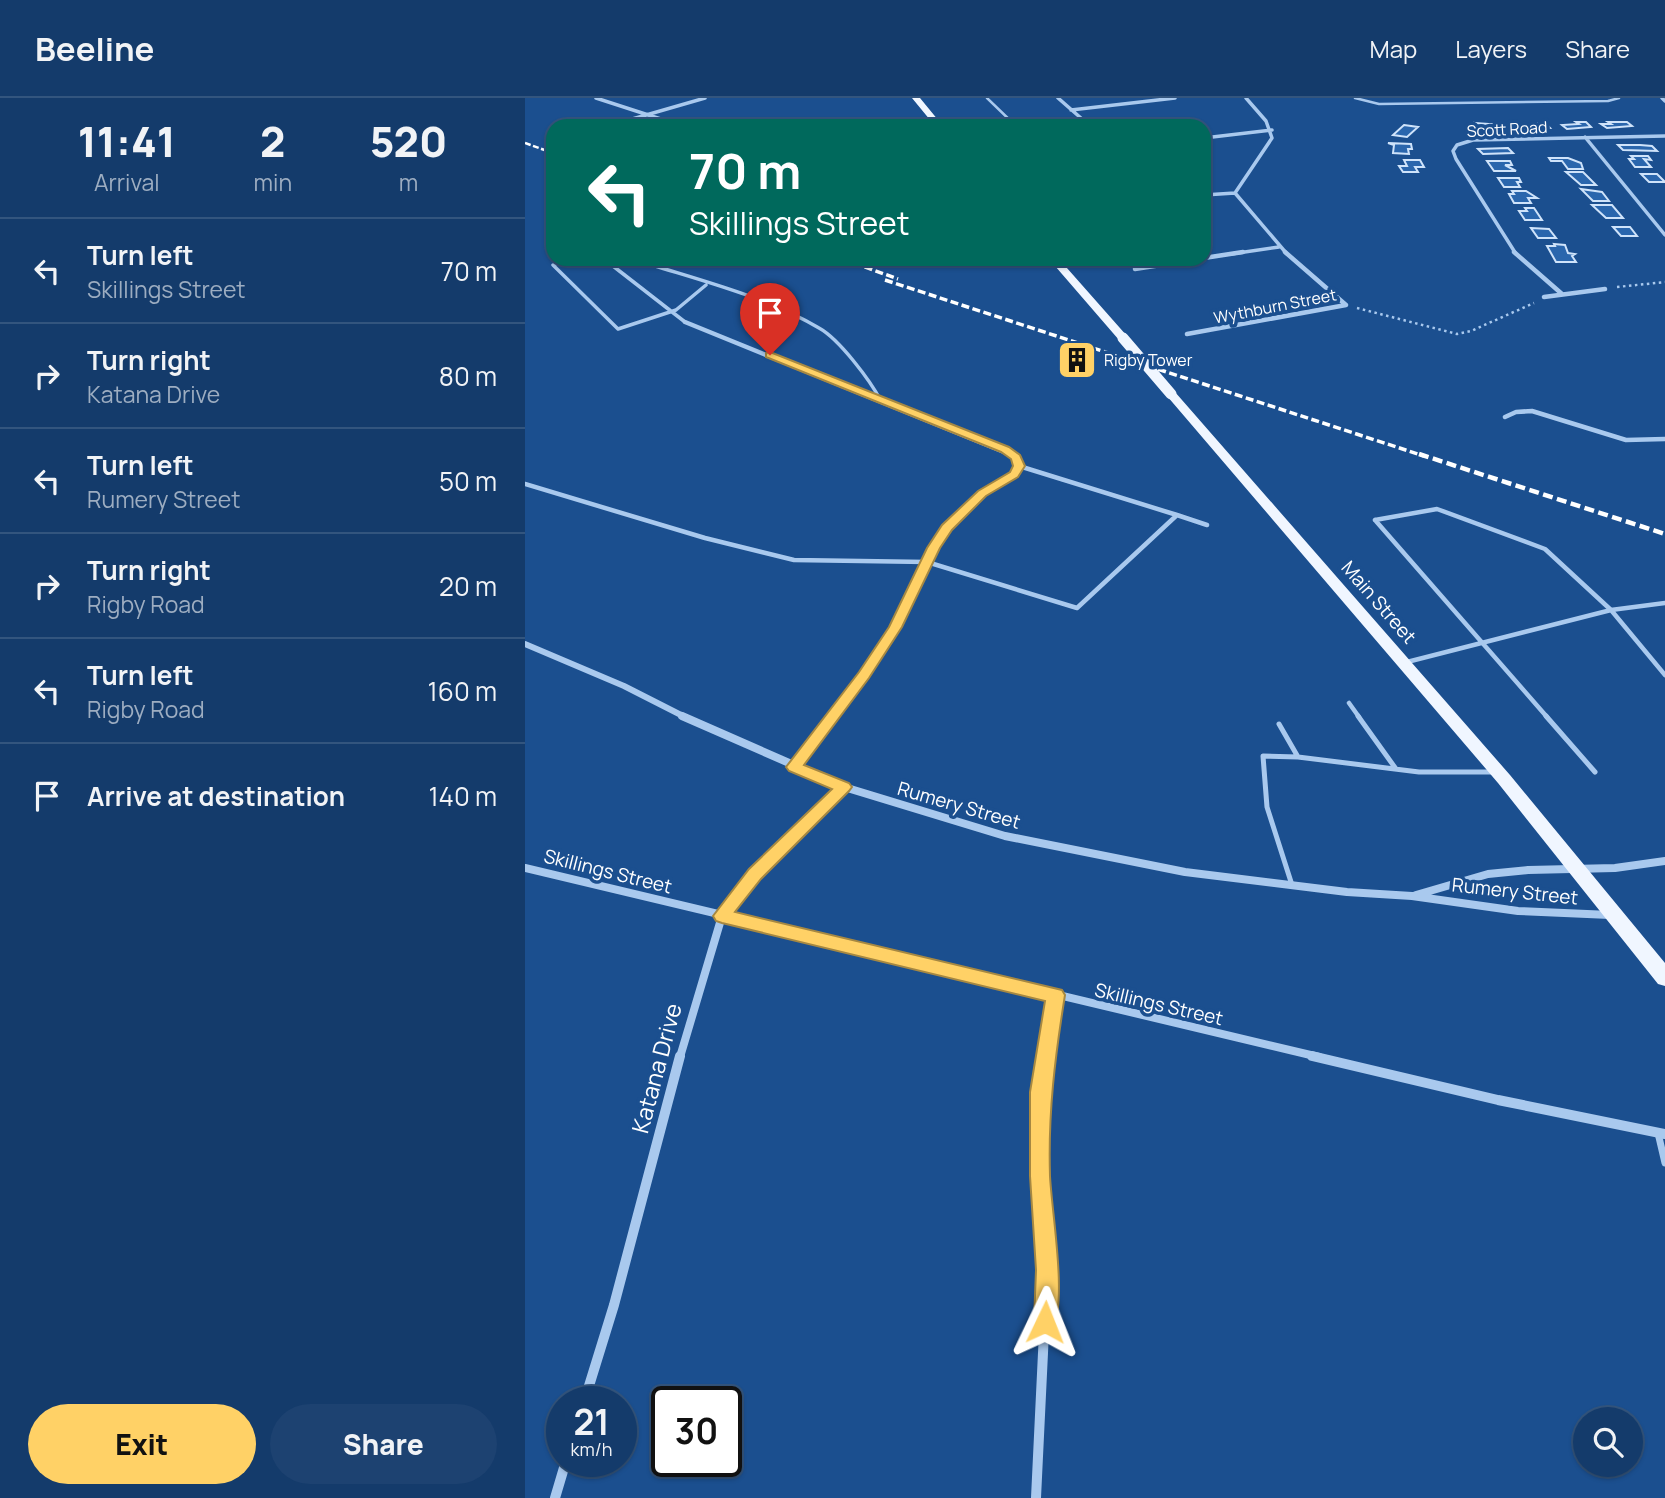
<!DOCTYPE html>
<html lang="en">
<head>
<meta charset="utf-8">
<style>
  :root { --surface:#143b6b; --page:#1d4271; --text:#f1f3f6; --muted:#9dadc1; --line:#33557e; --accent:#ffd166 }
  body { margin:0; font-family:Manrope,sans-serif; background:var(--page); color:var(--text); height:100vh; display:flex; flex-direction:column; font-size:26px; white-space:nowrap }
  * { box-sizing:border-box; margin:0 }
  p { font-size:23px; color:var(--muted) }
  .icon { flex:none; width:38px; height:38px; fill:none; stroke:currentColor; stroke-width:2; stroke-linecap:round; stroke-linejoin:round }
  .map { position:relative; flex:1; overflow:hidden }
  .side { display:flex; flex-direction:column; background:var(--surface); width:525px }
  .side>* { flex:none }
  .top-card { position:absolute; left:21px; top:21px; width:665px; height:147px; border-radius:21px; box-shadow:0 2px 5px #0004,0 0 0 2px var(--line); background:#00695c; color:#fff; overflow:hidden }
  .fabs { position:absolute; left:1048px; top:1309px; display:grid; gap:14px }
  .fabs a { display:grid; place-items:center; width:70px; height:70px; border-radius:50%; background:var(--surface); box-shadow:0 2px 5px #0004,0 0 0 2px var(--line); font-size:35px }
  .speed { position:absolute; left:21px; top:1288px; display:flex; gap:14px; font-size:35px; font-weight:700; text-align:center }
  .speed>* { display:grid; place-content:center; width:91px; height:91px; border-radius:50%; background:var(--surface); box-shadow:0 2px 5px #0004,0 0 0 2px var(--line); line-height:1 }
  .speed small { font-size:18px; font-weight:400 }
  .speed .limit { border:4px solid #111; border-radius:10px; background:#fff; color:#111 }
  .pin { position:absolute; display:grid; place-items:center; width:60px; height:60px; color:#fff; margin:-72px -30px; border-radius:50% 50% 50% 0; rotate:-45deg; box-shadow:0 0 7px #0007 }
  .pin .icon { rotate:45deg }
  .me { position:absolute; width:77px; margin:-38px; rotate:2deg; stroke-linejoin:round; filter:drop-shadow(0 0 5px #0008) }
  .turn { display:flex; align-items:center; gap:24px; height:147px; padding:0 28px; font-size:32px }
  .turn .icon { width:91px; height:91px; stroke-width:2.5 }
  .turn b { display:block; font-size:49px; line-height:60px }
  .eta { display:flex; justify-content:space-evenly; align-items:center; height:119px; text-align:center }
  .eta b { font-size:42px; font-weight:800; line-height:49px }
  .cta { display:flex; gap:14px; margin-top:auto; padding:14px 28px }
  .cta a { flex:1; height:80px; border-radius:42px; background:var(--accent); color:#111; font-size:28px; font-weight:800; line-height:80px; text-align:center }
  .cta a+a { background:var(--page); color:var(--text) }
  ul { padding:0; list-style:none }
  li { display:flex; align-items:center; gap:21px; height:105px; padding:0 28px; border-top:2px solid var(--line) }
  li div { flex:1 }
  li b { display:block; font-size:26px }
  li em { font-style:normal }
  header { display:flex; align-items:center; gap:42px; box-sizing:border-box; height:98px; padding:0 35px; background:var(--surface); border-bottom:2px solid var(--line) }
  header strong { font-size:33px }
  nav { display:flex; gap:38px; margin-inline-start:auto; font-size:24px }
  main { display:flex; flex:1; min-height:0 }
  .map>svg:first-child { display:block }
  .building { fill:#2a66ad; stroke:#cfe3fa; stroke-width:2 }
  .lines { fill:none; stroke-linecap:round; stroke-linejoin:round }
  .path { stroke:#a9c9ee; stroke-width:2.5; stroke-dasharray:2.5 3.5; stroke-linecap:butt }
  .lane-far4 { stroke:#a9c9ee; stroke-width:2.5 }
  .lane-far3 { stroke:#a9c9ee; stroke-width:3.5 }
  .lane-far2 { stroke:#a9c9ee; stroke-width:4.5 }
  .lane-far1 { stroke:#a9c9ee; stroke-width:5 }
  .lane { stroke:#a9c9ee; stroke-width:7 }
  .street-far4 { stroke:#a9c9ee; stroke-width:3.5 }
  .street-far3 { stroke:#a9c9ee; stroke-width:4.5 }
  .street-far2 { stroke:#a9c9ee; stroke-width:6 }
  .street-far1 { stroke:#a9c9ee; stroke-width:8 }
  .street { stroke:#a9c9ee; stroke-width:10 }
  .primary { fill:#f0f6ff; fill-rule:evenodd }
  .rail-far2 { stroke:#fff; stroke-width:2.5; stroke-dasharray:6 2.5; stroke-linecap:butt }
  .rail-far1 { stroke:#fff; stroke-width:3.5; stroke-dasharray:8 3.5; stroke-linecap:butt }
  .rail { stroke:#fff; stroke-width:4.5; stroke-dasharray:10 4.5; stroke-linecap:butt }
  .primary-bridge { stroke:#f0f6ff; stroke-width:11 }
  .route { fill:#ffd166; stroke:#a68842; stroke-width:2 }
  .labels { text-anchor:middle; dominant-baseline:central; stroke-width:7; stroke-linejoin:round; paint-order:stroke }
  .far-street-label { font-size:16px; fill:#fff; stroke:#1b4f8f }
  .far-poi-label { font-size:16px; fill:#fff; stroke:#1b4f8f; text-anchor:start }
  .street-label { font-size:19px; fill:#fff; stroke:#1b4f8f }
  .near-street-label { font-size:23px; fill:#fff; stroke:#1b4f8f }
</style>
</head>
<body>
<header>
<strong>Beeline</strong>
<nav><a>Map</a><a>Layers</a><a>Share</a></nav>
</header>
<main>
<section class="side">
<div class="eta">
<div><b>11:41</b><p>Arrival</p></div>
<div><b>2</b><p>min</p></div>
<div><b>520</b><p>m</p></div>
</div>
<ul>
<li><svg class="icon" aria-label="left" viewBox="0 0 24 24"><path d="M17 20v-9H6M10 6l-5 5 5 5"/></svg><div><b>Turn left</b><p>Skillings Street</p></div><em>70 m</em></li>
<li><svg class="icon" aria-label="right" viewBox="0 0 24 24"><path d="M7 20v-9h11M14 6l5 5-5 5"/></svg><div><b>Turn right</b><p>Katana Drive</p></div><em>80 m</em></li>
<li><svg class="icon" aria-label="left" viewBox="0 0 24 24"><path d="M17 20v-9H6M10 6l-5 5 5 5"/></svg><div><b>Turn left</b><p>Rumery Street</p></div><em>50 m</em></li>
<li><svg class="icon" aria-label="right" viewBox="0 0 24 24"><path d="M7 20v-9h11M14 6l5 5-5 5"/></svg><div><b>Turn right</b><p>Rigby Road</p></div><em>20 m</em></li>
<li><svg class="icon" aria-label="left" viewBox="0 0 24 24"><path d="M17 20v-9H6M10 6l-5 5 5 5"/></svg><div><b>Turn left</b><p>Rigby Road</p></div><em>160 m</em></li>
<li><svg class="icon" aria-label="arrive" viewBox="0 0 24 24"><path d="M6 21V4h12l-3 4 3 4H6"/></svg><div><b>Arrive at destination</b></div><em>140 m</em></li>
</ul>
<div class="cta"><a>Exit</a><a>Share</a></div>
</section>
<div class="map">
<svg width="1140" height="1400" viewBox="0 0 1140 1400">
  <rect width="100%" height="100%" fill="#1b4f8f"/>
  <path class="building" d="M1051,24H1061L1066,29L1042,31L1037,27L1054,26Z
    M1083,24H1102L1107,28L1082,30L1076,26H1086Z
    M950,25L977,27L981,31L946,34L942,29H953Z
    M1010,25H1020L1025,30L996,32L992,27H1012Z
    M879,27L893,29L882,39L868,37Z
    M863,45L886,46L887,51H883L884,56L868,55L869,47Z
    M1093,47H1115L1127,48L1132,53L1098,52Z
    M983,50L988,55L958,56L953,51Z
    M1106,58H1123L1126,62L1119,61L1126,69H1110L1104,61H1109Z
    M1024,60H1043L1056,65L1058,71H1043L1037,63H1026Z
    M879,62H895L899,69H890L893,74H878L874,68H882Z
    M962,63H985L987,67H980L991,73H969Z
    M1041,74H1058L1071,87H1056Z
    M1116,76H1132L1140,84H1124Z
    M973,80H994L996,84H992L995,89H979Z
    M1056,91L1077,94L1084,103H1068Z
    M987,93H1001L1012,100H1003L1006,105H989L984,96H989Z
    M1067,107H1087L1098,120H1081Z
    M1000,110H1009L1017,122H1000L994,113H1002Z
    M1088,129H1105L1112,138H1096Z
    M1006,130L1024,131L1031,140H1013Z
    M1029,146L1040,147L1043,155L1050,156L1047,158L1051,164H1031L1022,148H1030Z
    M549,256L566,262L555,269L539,263Z"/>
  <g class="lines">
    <path class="path" d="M1092,189L1140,184
      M832,210L932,236L946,233L1009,205"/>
    <path class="lane-far4" d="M462,0L491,28
      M830,0L854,6L1083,3L1094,0"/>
    <path class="lane-far3" d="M43,161L28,167L93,231L151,212L181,187
      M79,161L160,224
      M108,161C169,181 238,197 294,230C314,241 345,282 356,303"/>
    <path class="lane-far2" d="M0,386L180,440L269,462L402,464L552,510L652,417L494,368
      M652,417L682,427
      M850,422L912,411L1020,451L1086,512L1140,577
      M850,422L1022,619
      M882,564L1086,512L1140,505
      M824,605L834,619"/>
    <path class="lane-far1" d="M833,618L871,671
      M1021,618L1070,674
      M754,626L773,659
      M767,787L742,709L738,658L773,659L894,674H970"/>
    <path class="lane" d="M1133,1035L1140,1065"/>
    <path class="street-far4" d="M71,0L145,24
      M533,0L565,28
      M721,0L741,23L747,40L710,95L762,156
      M1137,0L1140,3
      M546,12L650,0
      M83,28L180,0
      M1060,39L1140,137
      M679,40L747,32
      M679,97L710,95
      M706,156L754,149
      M991,156L931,61L928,53L932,47L948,42L1140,38"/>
    <path class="street-far3" d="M989,154L1037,196
      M679,160L718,154
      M610,171L675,161
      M1019,199L1080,191
      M160,224L489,358
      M662,236L821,207L760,154
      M980,319L991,314L1007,313L1101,342L1140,341"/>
    <path class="street-far2" d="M0,546L99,588L160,619
      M308,619L370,530L407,454L422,430L444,406L483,380L494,368L491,359L486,356"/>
    <path class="street-far1" d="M157,618L319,689L480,738L660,774L822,794L887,798L993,813L1085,817
      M269,669L309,618
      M0,770L794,959
      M891,797L963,776L1003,772L1090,770L1140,763
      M155,959L197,818L230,776L319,689
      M521,959L531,897"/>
    <path class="street" d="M787,958L973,1002L1140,1036
      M59,1304L89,1207L155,958
      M30,1400L41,1363
      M511,1400L522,1172L515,1078V994L521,958"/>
    <path class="primary" d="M387,0H395L418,28H410Z
      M524,161H534L602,238V242H594Z
      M642,294H650L985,677L1140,865V888L1133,886L973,685L642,298Z"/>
    <path class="rail-far2" d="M0,45L28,55"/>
    <path class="rail-far1" d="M318,161L373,181
      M360,182L899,358"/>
    <path class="rail" d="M894,356L1140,436"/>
    <path class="primary-bridge" d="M598,240L646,296"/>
  </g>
  <path class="route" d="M245,254L484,349L495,357L500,368L493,379L461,398L427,432L415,450L377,529L344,580L279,667L324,685L327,689L324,693L236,781L210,814L537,892L540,897C530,959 523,1015 525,1078C527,1117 542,1198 528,1232L520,1236L512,1232L509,1224L511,1172L505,1078V994L520,903L197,825L191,823L188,818L224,771L307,691L264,673L261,669L334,574L364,529L402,450L417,427L453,393L485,374L488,368L486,361L476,354L241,259V255Z"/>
  <defs>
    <g id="building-square" transform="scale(2.0125)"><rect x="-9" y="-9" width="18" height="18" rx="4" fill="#ffd166" stroke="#1b4f8f"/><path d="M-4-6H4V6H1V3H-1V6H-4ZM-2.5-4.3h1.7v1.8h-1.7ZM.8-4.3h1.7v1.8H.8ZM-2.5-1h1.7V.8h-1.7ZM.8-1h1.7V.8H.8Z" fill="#111"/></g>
  </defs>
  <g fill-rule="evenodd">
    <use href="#building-square" x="552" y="262"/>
  </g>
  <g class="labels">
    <g class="far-street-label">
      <text transform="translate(982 31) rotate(-3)">Scott Road</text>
      <text transform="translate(750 208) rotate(-11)">Wythburn Street</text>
    </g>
    <g class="far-poi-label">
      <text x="579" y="262">Rigby Tower</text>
    </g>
    <g class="street-label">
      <text transform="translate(854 504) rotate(49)">Main Street</text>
      <text transform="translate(434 707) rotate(16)">Rumery Street</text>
      <text transform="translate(83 773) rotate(14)">Skillings Street</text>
      <text transform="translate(990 793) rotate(6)">Rumery Street</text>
      <text transform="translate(634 906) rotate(13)">Skillings Street</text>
    </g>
    <g class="near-street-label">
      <text transform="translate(131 970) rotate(-75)">Katana Drive</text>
    </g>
  </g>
</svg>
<div class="fabs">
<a><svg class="icon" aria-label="search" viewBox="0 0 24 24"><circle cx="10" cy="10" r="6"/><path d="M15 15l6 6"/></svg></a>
</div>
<div class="speed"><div>21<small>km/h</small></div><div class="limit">30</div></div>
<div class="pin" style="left:245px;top:257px;background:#d93025"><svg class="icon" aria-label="arrive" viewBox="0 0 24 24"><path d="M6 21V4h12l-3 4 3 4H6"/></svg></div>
<svg class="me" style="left:520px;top:1224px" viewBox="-20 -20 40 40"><path d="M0-17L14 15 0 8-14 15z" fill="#ffd166" stroke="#fff" stroke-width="4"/></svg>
<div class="top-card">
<div class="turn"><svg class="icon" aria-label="left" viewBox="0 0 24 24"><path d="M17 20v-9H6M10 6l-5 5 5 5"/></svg><div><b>70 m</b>Skillings Street</div></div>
</div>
</div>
</main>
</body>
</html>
